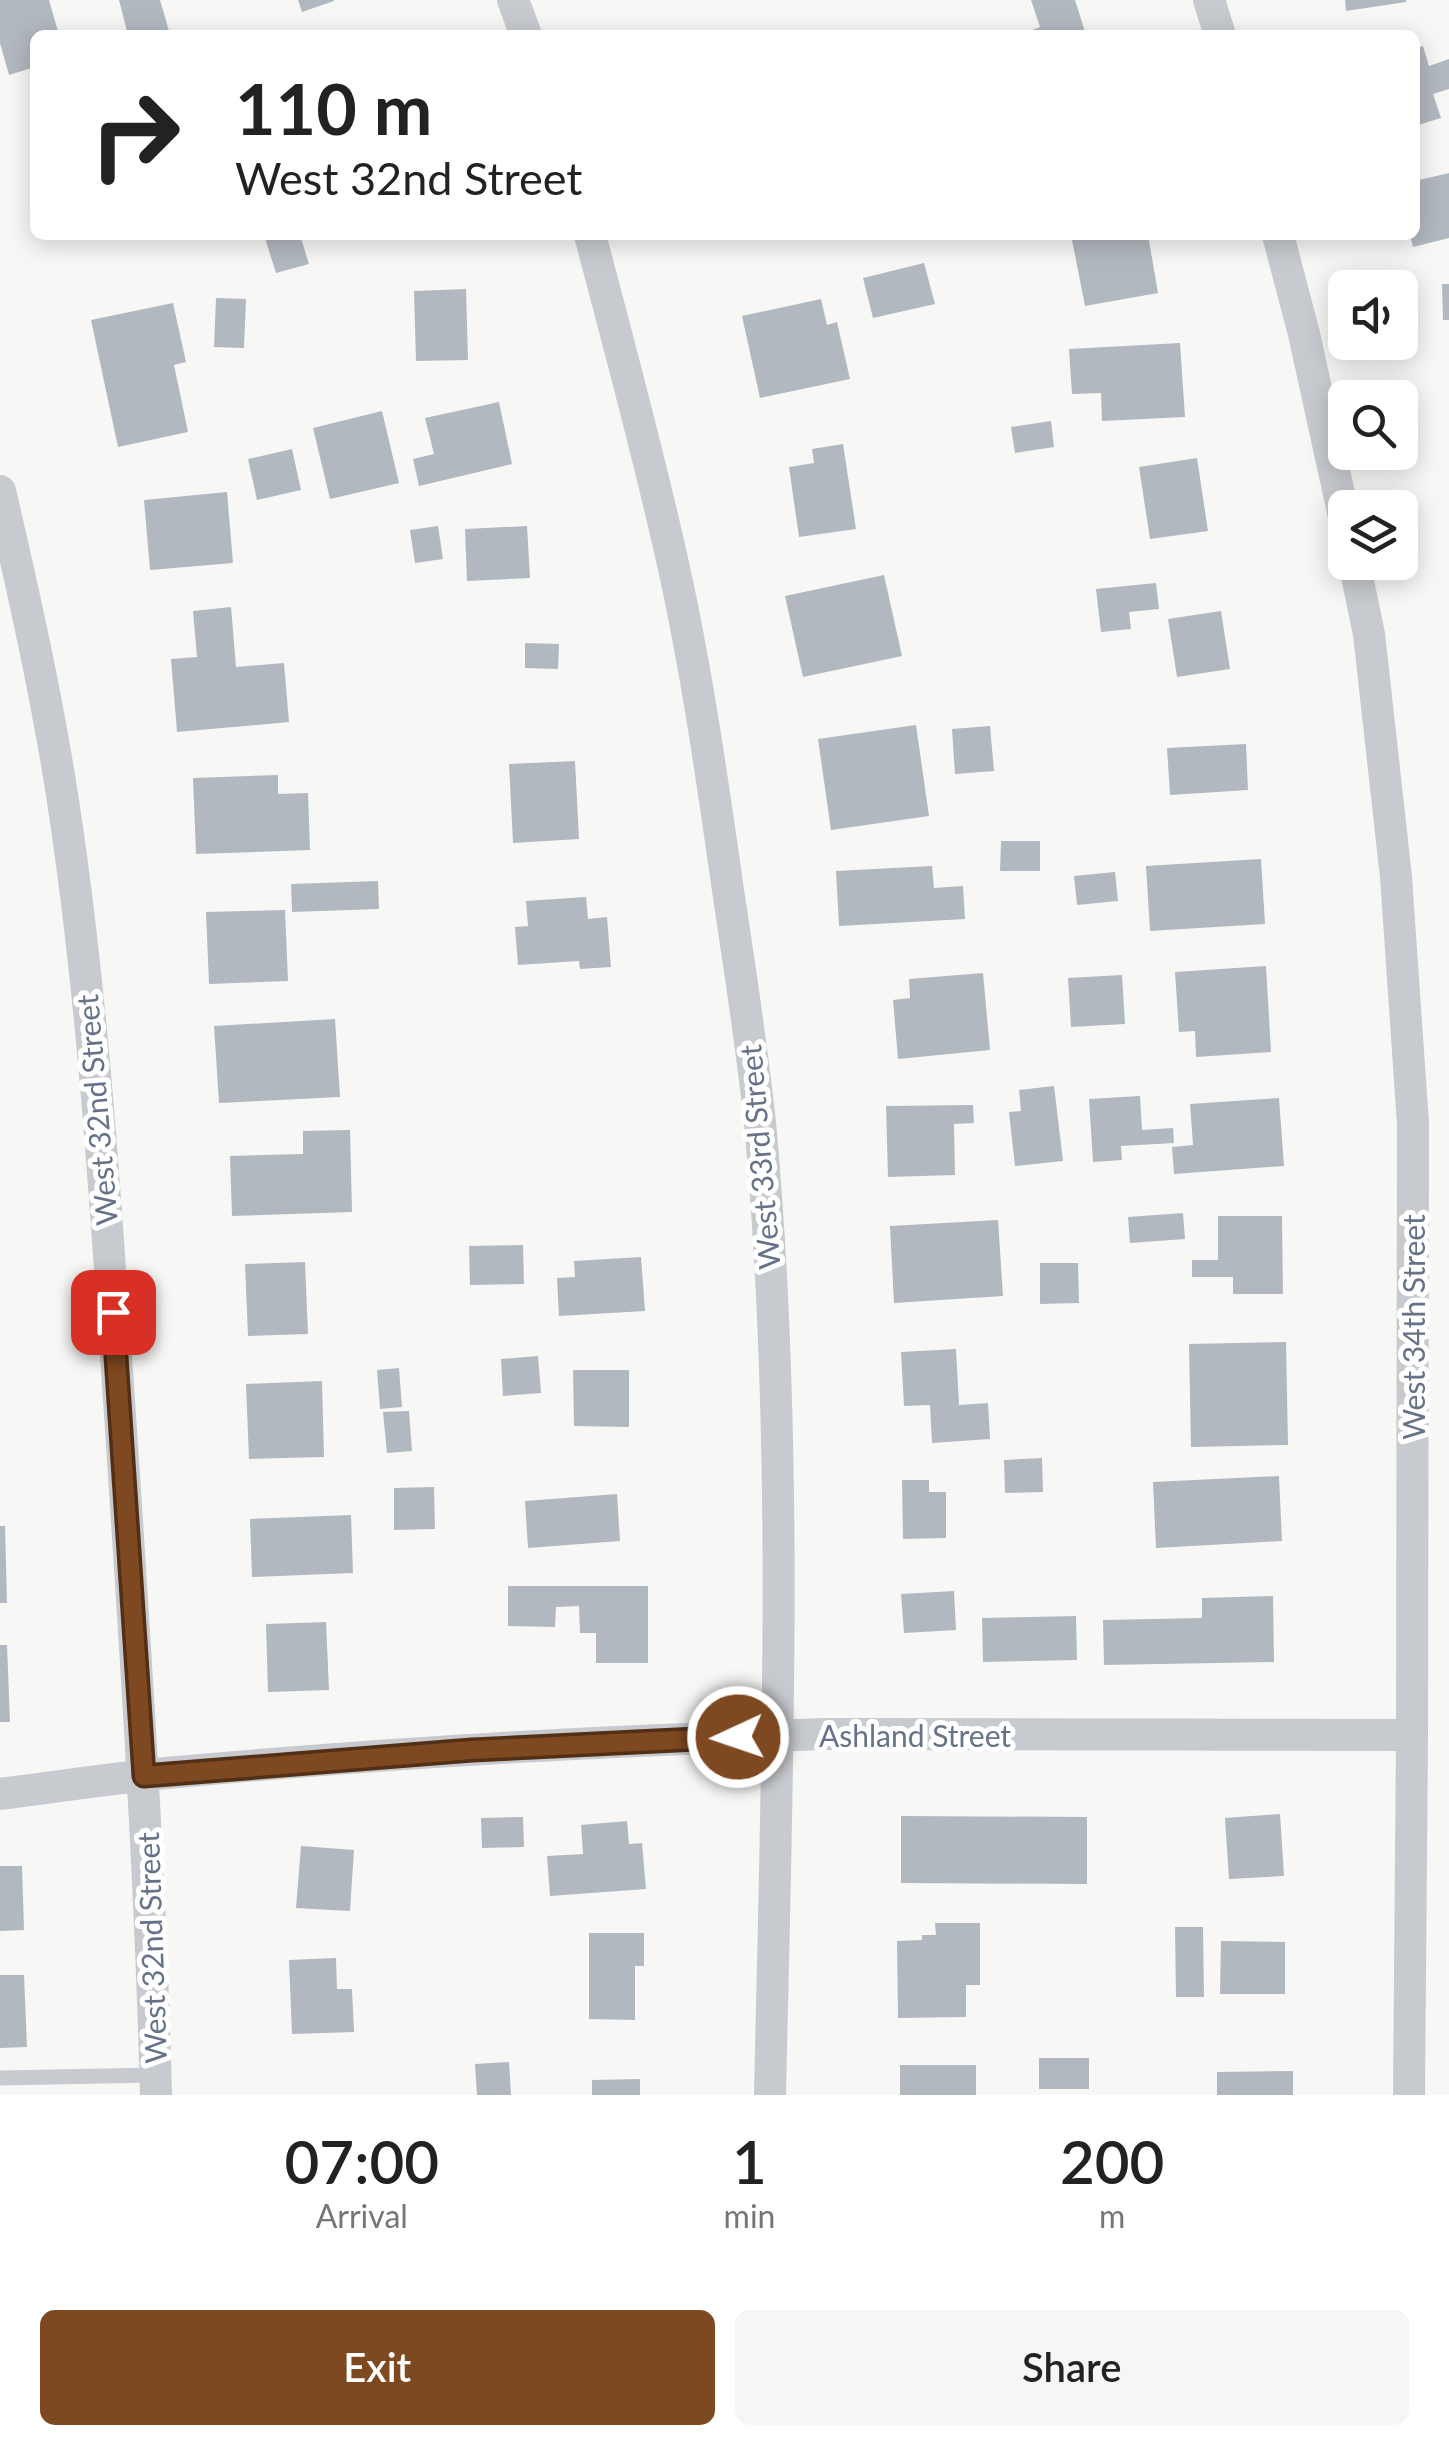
<!DOCTYPE html>
<html lang="en">
<head>
<meta charset="utf-8">
<style>
  :root { --surface:#fff; --page:#f6f6f6; --text:#222; --muted:#767676; --accent:#7e4820 }
  body { margin:0; font-family:Lato,sans-serif; background:var(--page); color:var(--text); height:100vh; display:flex; flex-direction:column; font-size:38px; white-space:nowrap }
  * { box-sizing:border-box; margin:0 }
  p { font-size:32px; color:var(--muted) }
  .icon { flex:none; width:55px; height:55px; fill:none; stroke:currentColor; stroke-width:2; stroke-linecap:round; stroke-linejoin:round }
  .map { position:relative; height:2095px; overflow:hidden }
  .panel { display:flex; flex-direction:column; background:var(--surface); flex:1 }
  .panel>* { flex:none }
  .top-card { position:absolute; left:30px; top:30px; width:1390px; height:210px; border-radius:15px; box-shadow:0 5px 25px #0003; background:#fff; color:var(--text); overflow:hidden }
  .tools { position:absolute; left:1328px; top:270px; display:grid; gap:20px }
  .tools a { display:grid; place-items:center; width:90px; height:90px; border-radius:15px; background:var(--surface); box-shadow:0 5px 25px #0003; font-size:50px }
  .pin { position:absolute; display:grid; place-items:center; width:85px; height:85px; color:#fff; margin:-42px; border-radius:20px; box-shadow:0 5px 15px #0006 }
  .me { position:absolute; width:110px; margin:-55px; rotate:267deg; stroke-linejoin:round; filter:drop-shadow(0 0 8px #0008) }
  .turn { display:flex; align-items:center; gap:35px; height:210px; padding:0 40px; font-size:45px }
  .turn .icon { width:130px; height:130px; stroke-width:2.5 }
  .turn b { display:block; font-size:70px; line-height:85px }
  .eta { display:flex; justify-content:space-evenly; align-items:center; height:170px; text-align:center }
  .eta b { font-size:60px; font-weight:600; line-height:70px }
  .primary-button { display:flex; gap:20px; margin-top:auto; padding:20px 40px }
  .primary-button a { flex:1; height:115px; border-radius:15px; background:var(--accent); color:#fff; font-size:40px; font-weight:600; line-height:115px; text-align:center }
  .primary-button a+a { background:var(--page); color:var(--text) }
  .map>svg:first-child { display:block }
  .building { fill:#b2b8bf }
  .lines { fill:none; stroke-linecap:round; stroke-linejoin:round }
  .service { stroke:#c7cace; stroke-width:15 }
  .minor { stroke:#c7cace; stroke-width:32 }
  .route-casing { stroke:#522f15; stroke-width:25 }
  .route { stroke:#7e4820; stroke-width:18 }
  .labels { text-anchor:middle; dominant-baseline:central; stroke-width:10; stroke-linejoin:round; paint-order:stroke }
  .street-label { font-size:30px; fill:#657288; stroke:#fff }
</style>
</head>
<body>
<div class="map">
<svg width="1449" height="2095" viewBox="0 0 1449 2095">
  <rect width="100%" height="100%" fill="#f7f8f5"/>
  <path class="building" d="M0,0H49L59,35H35V67L9,75L0,43Z
    M119,0H160L169,31L156,35H128Z
    M298,0H334V1L302,12Z
    M1031,0H1075L1086,35H1019L1040,27Z
    M1345,0H1406V2L1346,11Z
    M1423,46L1429,66L1449,59V89L1433,94L1441,118L1415,126V49Z
    M1449,173V238L1413,247L1410,235H1415V181Z
    M264,235H300L309,264L276,273Z
    M1071,235H1148L1158,293L1085,306Z
    M924,263L935,304L873,318L863,278Z
    M1442,284H1449V320H1443Z
    M466,289L468,360L416,361L414,291Z
    M216,298L246,299L244,348L214,347Z
    M821,299L827,325L837,322L850,379L760,398L742,316Z
    M173,303L186,362L174,365L188,432L118,447L91,320Z
    M1180,343L1185,417L1102,421L1101,393L1072,394L1069,349Z
    M499,402L512,464L419,486L413,459L434,454L425,418Z
    M382,411L399,483L330,499L313,428Z
    M1051,421L1054,447L1015,453L1011,427Z
    M843,444L856,529L799,537L789,467L814,463L812,449Z
    M292,449L301,490L257,500L248,459Z
    M1197,458L1208,531L1150,539L1139,467Z
    M227,492L233,563L150,570L144,500Z
    M438,526L443,559L415,563L410,530Z
    M527,526L530,578L467,581L465,529Z
    M884,575L902,656L803,677L785,596Z
    M1156,583L1159,609L1129,612L1131,629L1101,632L1096,589Z
    M231,607L236,667L284,663L289,722L177,732L171,659L197,657L193,611Z
    M1221,611L1230,669L1177,677L1168,619Z
    M525,643L559,644L558,669L525,668Z
    M916,725L929,816L831,830L818,739Z
    M990,726L994,771L955,774L952,729Z
    M1246,744L1248,790L1170,795L1167,748Z
    M575,761L579,839L513,843L509,764Z
    M278,775V794L308,793L310,850L196,854L193,778Z
    M1001,841H1040V871H1000Z
    M1261,859L1265,924L1150,931L1146,866Z
    M932,866L934,888L963,886L965,919L839,926L836,871Z
    M1115,872L1118,901L1077,905L1074,876Z
    M378,881L379,909L292,912L291,884Z
    M586,897L588,919L607,917L611,967L580,969L579,961L518,965L515,927L528,926L526,901Z
    M285,910L288,981L209,984L206,912Z
    M1266,966L1271,1052L1196,1057L1195,1031L1179,1032L1175,972Z
    M983,973L990,1050L898,1059L893,1000L910,998L909,979Z
    M1122,975L1125,1024L1071,1027L1068,978Z
    M335,1019L340,1097L219,1103L214,1026Z
    M1054,1086L1063,1161L1015,1166L1009,1112L1021,1111L1019,1090Z
    M1140,1096L1142,1130L1173,1128L1174,1143L1121,1146L1122,1160L1093,1162L1089,1099Z
    M1279,1098L1284,1166L1174,1174L1172,1147L1193,1145L1190,1104Z
    M973,1105L974,1123L954,1124L955,1175L888,1177L886,1106Z
    M350,1130L352,1212L232,1216L230,1156L303,1154V1131Z
    M1183,1213L1185,1239L1130,1243L1128,1217Z
    M1218,1216H1282L1283,1294H1233V1277H1192V1260H1218Z
    M998,1220L1003,1296L894,1303L890,1226Z
    M523,1245L524,1284L470,1285L469,1246Z
    M641,1257L645,1311L559,1316L557,1278L575,1277L574,1261Z
    M305,1262L308,1334L248,1336L245,1264Z
    M1040,1263H1078L1079,1303L1040,1304Z
    M1286,1342L1288,1445L1191,1447L1189,1344Z
    M956,1349L959,1405L988,1403L990,1439L932,1443L930,1405L904,1406L901,1352Z
    M538,1356L541,1393L503,1396L501,1359Z
    M399,1368L402,1407L380,1409L377,1370Z
    M573,1370H629V1427L574,1426Z
    M322,1381L324,1457L249,1459L246,1384Z
    M409,1411L412,1451L387,1453L383,1412Z
    M1042,1458L1043,1492L1005,1493L1004,1460Z
    M1279,1476L1282,1541L1156,1548L1153,1482Z
    M902,1480H929V1492H946V1538L903,1539Z
    M434,1487L435,1529L394,1530V1488Z
    M617,1494L620,1541L528,1548L525,1501Z
    M351,1515L353,1573L252,1577L250,1519Z
    M0,1526H5L7,1603H0Z
    M508,1586H648V1663H596V1633H580L579,1606L556,1607L555,1627L508,1626Z
    M954,1591L956,1630L904,1633L901,1594Z
    M1273,1596L1274,1662L1104,1665L1103,1620L1202,1618V1598Z
    M1076,1616L1077,1660L983,1662L982,1618Z
    M326,1622L329,1690L268,1692L266,1624Z
    M0,1645H7L10,1722H0Z
    M1280,1814L1284,1876L1229,1879L1225,1818Z
    M901,1816L1087,1817V1884L901,1883Z
    M523,1817L524,1847L482,1848L481,1818Z
    M627,1821L629,1844L642,1843L646,1889L550,1896L547,1856L583,1854L581,1825Z
    M301,1846L354,1850L350,1911L296,1908Z
    M0,1866H22L24,1930L0,1931Z
    M935,1923H980V1985H966V2017L898,2018L897,1941L922,1940V1935H936Z
    M1175,1927H1203L1204,1997H1176Z
    M589,1933H644V1966H635V2020L589,2019Z
    M1221,1941L1285,1942V1994H1220Z
    M336,1958L337,1989H352L354,2032L292,2034L289,1960Z
    M0,1975H24L27,2047L0,2048Z
    M1039,2058H1089V2089H1039Z
    M509,2062L511,2095H477L475,2064Z
    M900,2065H976V2095H900Z
    M1293,2071V2095H1217V2072Z
    M640,2079V2095H592V2080Z"/>
  <g class="lines">
    <path class="service" d="M0,2078L156,2075"/>
    <path class="minor" d="M513,0L526,35
      M1209,0L1220,35
      M590,235C618,341 647,448 671,555C696,665 712,778 728,890C740,971 753,1052 761,1133C789,1452 777,1775 770,2095
      M1278,235L1304,334L1345,521
      M0,491C24,594 47,697 63,801C94,1004 106,1210 120,1415C135,1641 150,1868 156,2095
      M1354,562L1369,634L1396,877L1413,1124L1412,1735L1409,2095
      M0,1794C63,1786 126,1776 189,1771C400,1752 613,1740 826,1734L1412,1735"/>
  </g>
  <g class="lines">
    <g class="route-casing">
      <path id="route" d="M113,1312L144,1776L472,1750L738,1737"/>
    </g>
    <use href="#route" class="route"/>
  </g>
  <g class="labels">
    <g class="street-label">
      <text transform="translate(96 1110) rotate(-95)">West 32nd Street</text>
      <text transform="translate(759 1157) rotate(-95)">West 33rd Street</text>
      <text transform="translate(1413 1327) rotate(-90)">West 34th Street</text>
      <text x="915" y="1735">Ashland Street</text>
      <text transform="translate(151 1948) rotate(-92)">West 32nd Street</text>
    </g>
  </g>
</svg>
<div class="tools">
<a><svg class="icon" aria-label="sound" viewBox="0 0 24 24"><path d="M4 9h4l5-4v14l-5-4H4zM17 9q2 3 0 6"/></svg></a>
<a><svg class="icon" aria-label="search" viewBox="0 0 24 24"><circle cx="10" cy="10" r="6"/><path d="M15 15l6 6"/></svg></a>
<a><svg class="icon" aria-label="layers" viewBox="0 0 24 24"><path d="M12 4l9 5-9 5-9-5zM3 14l9 5 9-5"/></svg></a>
</div>
<div class="pin" style="left:113px;top:1312px;background:#d93025"><svg class="icon" aria-label="arrive" viewBox="0 0 24 24"><path d="M6 21V4h12l-3 4 3 4H6"/></svg></div>
<svg class="me" style="left:738px;top:1737px" viewBox="-20 -20 40 40"><circle r="17" fill="#7e4820" stroke="#fff" stroke-width="3"/><path d="M0-11L8 9 0 5-8 9z" fill="#fff"/></svg>
<div class="top-card">
<div class="turn"><svg class="icon" aria-label="right" viewBox="0 0 24 24"><path d="M7 20v-9h11M14 6l5 5-5 5"/></svg><div><b>110 m</b>West 32nd Street</div></div>
</div>
</div>
<section class="panel">
<div class="eta">
<div><b>07:00</b><p>Arrival</p></div>
<div><b>1</b><p>min</p></div>
<div><b>200</b><p>m</p></div>
</div>
<div class="primary-button"><a>Exit</a><a>Share</a></div>
</section>
</body>
</html>
